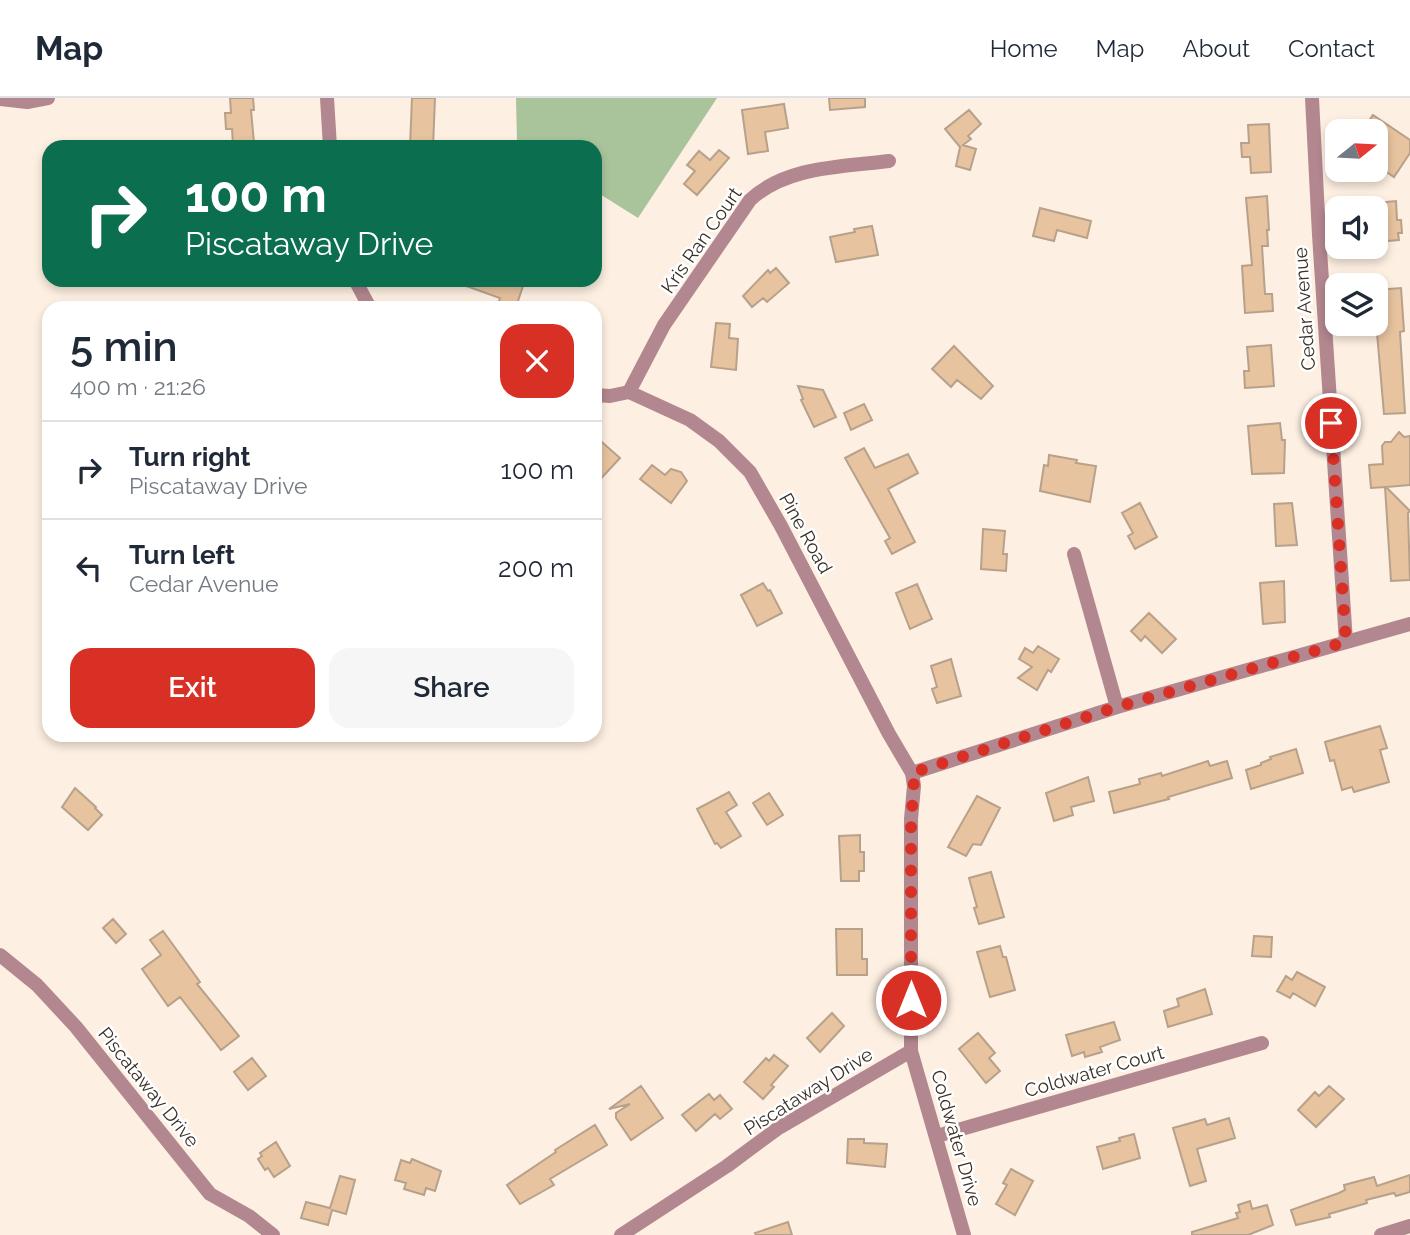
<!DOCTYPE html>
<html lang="en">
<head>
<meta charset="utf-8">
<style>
  :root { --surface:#fff; --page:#f6f6f7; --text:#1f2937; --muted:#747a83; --line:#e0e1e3; --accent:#d93025 }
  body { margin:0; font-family:Raleway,sans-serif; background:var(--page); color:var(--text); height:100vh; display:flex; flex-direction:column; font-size:26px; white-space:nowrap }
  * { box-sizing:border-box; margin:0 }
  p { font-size:23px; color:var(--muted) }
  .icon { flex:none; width:38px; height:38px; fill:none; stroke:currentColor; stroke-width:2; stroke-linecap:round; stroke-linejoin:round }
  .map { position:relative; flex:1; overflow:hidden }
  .sheet { position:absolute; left:42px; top:203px; width:560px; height:441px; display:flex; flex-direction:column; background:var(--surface); border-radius:21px; box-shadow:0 4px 10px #0003 }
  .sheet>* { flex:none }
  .top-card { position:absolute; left:42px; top:42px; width:560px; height:147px; border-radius:21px; box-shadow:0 4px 10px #0003; background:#0b6e4f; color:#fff; overflow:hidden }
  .needle { width:46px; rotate:72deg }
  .buttons { position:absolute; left:1325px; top:21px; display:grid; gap:14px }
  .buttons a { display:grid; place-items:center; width:63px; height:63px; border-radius:14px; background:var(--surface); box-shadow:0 4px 10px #0003; font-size:35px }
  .pin { position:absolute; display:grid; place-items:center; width:60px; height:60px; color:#fff; margin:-30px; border:4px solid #fff; border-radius:50%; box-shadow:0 2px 7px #0007 }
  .me { position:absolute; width:77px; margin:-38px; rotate:0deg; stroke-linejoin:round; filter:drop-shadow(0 0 5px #0008) }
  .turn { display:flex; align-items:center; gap:24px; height:147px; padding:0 28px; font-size:32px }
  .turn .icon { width:91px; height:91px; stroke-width:2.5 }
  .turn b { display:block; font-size:49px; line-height:60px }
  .round { display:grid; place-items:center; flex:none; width:74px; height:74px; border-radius:21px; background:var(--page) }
  .summary { display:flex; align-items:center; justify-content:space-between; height:119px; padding:0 28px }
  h1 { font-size:42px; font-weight:600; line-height:52px }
  .button { display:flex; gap:14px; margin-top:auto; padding:14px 28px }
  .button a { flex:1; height:80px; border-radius:21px; background:var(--accent); color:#fff; font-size:28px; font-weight:600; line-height:80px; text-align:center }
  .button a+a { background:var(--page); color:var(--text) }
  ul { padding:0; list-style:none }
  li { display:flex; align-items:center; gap:21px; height:98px; padding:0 28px; border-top:2px solid var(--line) }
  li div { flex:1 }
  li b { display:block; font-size:26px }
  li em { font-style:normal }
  header { display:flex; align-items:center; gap:42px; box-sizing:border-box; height:98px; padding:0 35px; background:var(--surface); border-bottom:2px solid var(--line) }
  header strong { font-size:33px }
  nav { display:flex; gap:38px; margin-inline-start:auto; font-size:24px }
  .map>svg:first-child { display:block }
  .forest { fill:#a9c49b }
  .building { fill:#e7c39f; stroke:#b7a18b; stroke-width:2 }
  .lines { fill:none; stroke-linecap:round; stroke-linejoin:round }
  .minor { stroke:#b3878f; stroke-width:14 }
  .route { stroke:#d93025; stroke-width:12; stroke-dasharray:0 21.6 }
  .labels { text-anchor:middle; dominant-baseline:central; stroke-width:5; stroke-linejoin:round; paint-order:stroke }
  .street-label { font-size:19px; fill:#393027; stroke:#fff }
</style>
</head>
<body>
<header>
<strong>Map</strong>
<nav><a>Home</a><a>Map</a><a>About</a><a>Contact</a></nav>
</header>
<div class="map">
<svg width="1410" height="1137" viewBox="0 0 1410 1137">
  <rect width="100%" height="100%" fill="#fdefe1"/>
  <path class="forest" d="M516,0H717L638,120L595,93V49H525L517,44Z"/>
  <path class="building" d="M230,0H253L254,12H251L254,45L233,47L232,31H226L225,15H231Z
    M412,0H435L433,49H410Z
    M829,0H865V9L830,12Z
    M784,6L788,30L765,34L768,53L748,56L742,12Z
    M969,12L981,26L968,38L971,41L963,47L976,51L970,72L956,68L960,49L945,31Z
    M1373,17L1410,42V55L1394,79L1376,67V56L1382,47L1376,43V33H1362Z
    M1269,26L1271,74L1251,75L1250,59H1242L1241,45H1249L1248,27Z
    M719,52L729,60L697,97L684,86L695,73L687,67L699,53L710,62Z
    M1267,98L1269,132H1267L1268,148H1262L1265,196H1272L1273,213L1245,215L1242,168L1252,167L1246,100Z
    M1396,103L1397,122H1401L1402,135H1398L1399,142L1376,144V105Z
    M1040,110L1091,123L1087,140L1057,132L1054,143L1033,138Z
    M872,128L878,157L836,164L830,139L855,134L854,131Z
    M776,170L789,185L767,204L763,200L752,209L743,198L768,172L770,175Z
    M455,182H525L517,206L514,205L512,210H497L500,200L455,184Z
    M1401,190L1404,233L1400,234L1405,315L1384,316L1377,235L1376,192Z
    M716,225L730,226L729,240L738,241L736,272L711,269Z
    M1271,247L1274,288L1245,290L1244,273H1249L1247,249Z
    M954,248L993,288L981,301L957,282L951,289L932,271Z
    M798,288L823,292L836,319L814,329L801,302L803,301Z
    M864,306L872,322L851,332L844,315Z
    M1280,325L1282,342H1285L1284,375L1252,376L1248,328Z
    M1399,334L1404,339L1410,338V387L1386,389L1410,413L1408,415L1410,482L1391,483L1385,389L1371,390L1369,367L1383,366L1382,348L1385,344H1391Z
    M595,338L620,360L595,387Z
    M864,350L875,370L908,356L918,375L888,391L915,444L892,456L885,443L890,440L845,360Z
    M1049,357L1077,362L1076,365L1096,368L1090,404L1040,393L1044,367L1048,368Z
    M652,367L665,377L671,371L681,374L687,383L671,405L640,381Z
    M1140,405L1157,439L1135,451L1128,438L1133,435L1122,415Z
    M1292,405L1297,447L1276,448L1274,406Z
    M983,431L1005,433L1003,456H1007L1006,473L981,471Z
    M1284,483L1285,524L1263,526L1260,485Z
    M763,485L768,493L770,492L782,515L757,528L741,497Z
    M917,486L932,521L910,531L896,495Z
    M1149,515L1176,541L1162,555L1145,538L1141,543L1131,533Z
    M1038,548L1059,561L1051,574L1048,572L1037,592L1018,580L1032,569L1019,561L1025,550L1033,555Z
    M951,561L961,598L937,605L932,591L937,589L931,568Z
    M1380,628L1387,650L1380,652L1389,684L1354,694L1352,689L1342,692L1334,662L1330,663L1325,644Z
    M1296,651L1303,675L1251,691L1246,672L1261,667V665L1271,661L1270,659Z
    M1208,663L1210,668L1227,663L1232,680L1168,699L1169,701L1114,715L1109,694L1140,686L1139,681L1161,675L1162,678Z
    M1088,679L1094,703L1071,709L1073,717L1054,723L1046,695Z
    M75,690L96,709L95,710L102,717L88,732L62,709Z
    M729,694L737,707L726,714L741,738L721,750L717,745L715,746L697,711Z
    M769,695L783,717L767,727L753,705Z
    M977,698L1000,710L981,747L973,746L966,758L948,749Z
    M860,737V754H864V773H859V783H841L839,738Z
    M991,774L1004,819L979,826L974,810L977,809L969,780Z
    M113,821L126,836L116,845L103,830Z
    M836,831H862V861H867V877H837Z
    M163,833L200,884L197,886L239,938L221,952L180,899L168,908L142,871L161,857L150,842Z
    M1254,838L1272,839L1271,859L1252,858Z
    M1000,848L1003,859H1006L1015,892L990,899L977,854Z
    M1297,874L1325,889L1315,908L1293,895L1290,900L1277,893L1286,878L1292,882Z
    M1205,891L1212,916L1168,929L1164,913L1179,908L1177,901Z
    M832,915L844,928L820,954L807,940Z
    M1114,924L1120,942L1100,949L1102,954L1085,959L1084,954L1072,958L1066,937Z
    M978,935L995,955L989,960L1000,973L986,985L959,951Z
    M774,957L788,968L771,987L774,989L763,1001L744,984L766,960L769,963Z
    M252,960L266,978L248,992L234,974Z
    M641,988L663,1020L631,1042L616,1020V1015L630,1006L609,1011Z
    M1329,988L1344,1001L1316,1029L1298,1012L1315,994L1319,998Z
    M709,996L714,1002L720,997L732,1011L720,1021L715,1016L696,1033L682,1017Z
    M1229,1020L1235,1040L1197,1051L1206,1083L1190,1088L1173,1030L1205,1021L1207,1027Z
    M595,1027L607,1047L550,1081L554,1087L520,1106L507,1087L556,1054L555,1052Z
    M1134,1036L1140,1060L1103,1071L1097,1049L1120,1043L1119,1040Z
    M848,1041H864V1045L887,1046L885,1069L847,1065Z
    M276,1044L290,1068L274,1079L268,1070L265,1072L258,1061L262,1058L260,1055Z
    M412,1061L441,1073L435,1093L426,1090L424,1097L404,1091L406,1085L395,1082L401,1062L410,1065Z
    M1011,1071L1033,1083L1015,1117L996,1106L1007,1087L1003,1085Z
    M1410,1077V1094L1396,1098L1394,1095L1366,1102L1367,1105L1329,1116L1330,1119L1296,1127L1291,1112L1339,1095L1345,1092L1344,1087L1374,1079L1377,1088Z
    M340,1078L355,1082L346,1116L332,1112L328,1127L301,1120L306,1104L330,1110Z
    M1250,1103L1252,1111L1267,1107L1273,1127L1248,1137H1192V1134L1238,1120L1236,1115L1240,1114L1238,1107Z
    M788,1124L792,1137H756L755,1135Z"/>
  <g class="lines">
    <path class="minor" d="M327,0L330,49
      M1312,0L1319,137L1346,544
      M0,1L27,4L48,0
      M355,182L370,210
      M629,294L664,227L750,102C786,68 842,69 889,63
      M595,297L610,298L629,294L690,322L719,343L750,374L781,428L889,636L912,675
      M1074,456L1117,609
      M0,857L37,887L76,929L210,1096L249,1118L273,1137
      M937,1038L1262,945
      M621,1137L727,1068L777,1031L911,953
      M964,1137L911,953V721L914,688L912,675L1117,609L1410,526
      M1381,1137L1410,1128"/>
  </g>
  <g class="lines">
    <path class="route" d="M911,902V721L914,688L912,675L1117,609L1346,544L1331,325"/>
  </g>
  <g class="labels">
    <g class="street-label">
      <text transform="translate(701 142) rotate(-55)">Kris Ran Court</text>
      <text transform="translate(1304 211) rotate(-94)">Cedar Avenue</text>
      <text transform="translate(806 435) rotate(61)">Pine Road</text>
      <text transform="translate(1094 973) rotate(-16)">Coldwater Court</text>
      <text transform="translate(149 989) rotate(51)">Piscataway Drive</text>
      <text transform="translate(808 993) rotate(-32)">Piscataway Drive</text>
      <text transform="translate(957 1040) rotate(74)">Coldwater Drive</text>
    </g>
  </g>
</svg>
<div class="buttons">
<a><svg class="needle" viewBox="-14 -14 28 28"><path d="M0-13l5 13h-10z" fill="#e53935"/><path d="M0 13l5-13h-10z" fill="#747a83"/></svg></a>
<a><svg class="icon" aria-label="sound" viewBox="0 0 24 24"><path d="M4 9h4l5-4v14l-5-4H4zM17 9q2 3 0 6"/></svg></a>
<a><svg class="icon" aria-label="layers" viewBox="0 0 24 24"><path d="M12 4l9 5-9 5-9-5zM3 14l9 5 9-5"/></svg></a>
</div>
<div class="pin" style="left:1331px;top:325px;background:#d93025"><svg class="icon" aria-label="arrive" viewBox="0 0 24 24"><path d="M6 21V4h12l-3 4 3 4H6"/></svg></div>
<svg class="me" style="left:911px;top:902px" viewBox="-20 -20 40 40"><circle r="17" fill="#d93025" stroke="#fff" stroke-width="3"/><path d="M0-11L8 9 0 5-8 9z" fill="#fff"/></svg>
<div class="top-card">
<div class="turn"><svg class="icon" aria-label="right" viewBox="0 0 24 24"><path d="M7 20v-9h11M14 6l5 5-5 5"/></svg><div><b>100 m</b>Piscataway Drive</div></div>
</div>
<section class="sheet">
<div class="summary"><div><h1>5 min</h1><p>400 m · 21:26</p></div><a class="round" style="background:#d93025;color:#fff"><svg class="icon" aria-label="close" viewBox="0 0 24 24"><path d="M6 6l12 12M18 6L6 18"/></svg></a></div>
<ul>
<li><svg class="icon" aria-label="right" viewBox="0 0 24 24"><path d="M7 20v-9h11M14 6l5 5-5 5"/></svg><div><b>Turn right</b><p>Piscataway Drive</p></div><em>100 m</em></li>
<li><svg class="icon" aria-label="left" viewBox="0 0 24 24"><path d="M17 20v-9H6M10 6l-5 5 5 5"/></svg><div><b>Turn left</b><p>Cedar Avenue</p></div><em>200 m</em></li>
</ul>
<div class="button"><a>Exit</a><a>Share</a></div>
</section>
</div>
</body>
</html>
